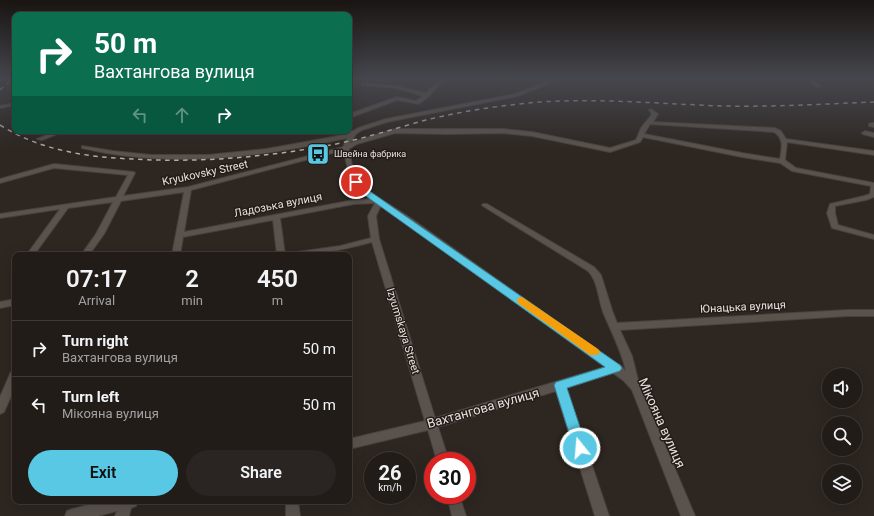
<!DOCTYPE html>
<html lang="en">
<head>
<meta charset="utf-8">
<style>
  :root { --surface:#221c19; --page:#2a2522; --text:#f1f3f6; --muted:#a2a1a2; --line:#3f3a38; --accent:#59c8e4 }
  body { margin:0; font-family:Roboto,sans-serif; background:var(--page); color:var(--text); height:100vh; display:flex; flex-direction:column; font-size:15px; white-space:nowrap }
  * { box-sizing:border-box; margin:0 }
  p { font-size:13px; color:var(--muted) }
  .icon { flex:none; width:22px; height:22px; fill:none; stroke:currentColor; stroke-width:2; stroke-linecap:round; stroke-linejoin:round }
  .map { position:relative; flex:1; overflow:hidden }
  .sheet { position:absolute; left:12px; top:252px; width:340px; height:252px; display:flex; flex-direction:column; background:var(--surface); border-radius:8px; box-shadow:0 4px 16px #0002,0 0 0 1px var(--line) }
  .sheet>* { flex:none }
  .hud { position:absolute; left:12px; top:12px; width:340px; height:122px; border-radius:8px; box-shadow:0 4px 16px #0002,0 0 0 1px var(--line); background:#0b6e4f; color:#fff; overflow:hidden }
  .fabs { position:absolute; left:822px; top:368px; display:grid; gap:8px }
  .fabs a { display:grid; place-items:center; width:40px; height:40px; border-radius:50%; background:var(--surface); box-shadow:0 4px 16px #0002,0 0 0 1px var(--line); font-size:20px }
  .speed { position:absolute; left:364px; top:452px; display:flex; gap:8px; font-size:20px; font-weight:700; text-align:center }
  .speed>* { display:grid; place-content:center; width:52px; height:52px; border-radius:50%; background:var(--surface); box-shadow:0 4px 16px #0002,0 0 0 1px var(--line); line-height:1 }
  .speed small { font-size:10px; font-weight:400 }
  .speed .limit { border:6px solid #d22; background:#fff; color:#111 }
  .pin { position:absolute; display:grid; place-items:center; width:34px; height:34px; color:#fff; margin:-17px; border:2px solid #fff; border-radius:50%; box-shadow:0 1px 4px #0007 }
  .me { position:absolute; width:44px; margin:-22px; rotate:343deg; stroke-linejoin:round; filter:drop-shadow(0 0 3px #0008) }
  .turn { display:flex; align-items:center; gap:14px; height:84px; padding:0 16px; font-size:18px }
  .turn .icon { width:52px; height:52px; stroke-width:2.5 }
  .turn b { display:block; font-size:28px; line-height:34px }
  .lanes { display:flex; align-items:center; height:38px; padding:0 16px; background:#0003; justify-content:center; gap:20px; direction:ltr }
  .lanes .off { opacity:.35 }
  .eta { display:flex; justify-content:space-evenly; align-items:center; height:68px; text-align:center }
  .eta b { font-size:24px; font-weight:600; line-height:28px }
  .action { display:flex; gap:8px; margin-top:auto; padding:8px 16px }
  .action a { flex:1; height:46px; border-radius:24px; background:var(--accent); color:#111; font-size:16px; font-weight:600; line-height:46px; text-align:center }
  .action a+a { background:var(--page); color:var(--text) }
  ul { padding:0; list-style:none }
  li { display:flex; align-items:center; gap:12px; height:56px; padding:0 16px; border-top:1px solid var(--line) }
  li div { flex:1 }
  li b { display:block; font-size:15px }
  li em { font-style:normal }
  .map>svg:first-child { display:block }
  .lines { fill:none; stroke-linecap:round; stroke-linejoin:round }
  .minor-casing { stroke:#47413d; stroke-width:2 }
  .minor { fill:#5a524d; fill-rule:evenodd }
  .rail { stroke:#b3adaa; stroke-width:1.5; stroke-dasharray:4.5 4.5; stroke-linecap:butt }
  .route { fill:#59c8e4; stroke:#3a8294 }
  .slow { fill:#f59e0b }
  .labels { text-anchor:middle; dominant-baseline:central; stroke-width:3; stroke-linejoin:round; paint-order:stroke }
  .far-poi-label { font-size:9px; fill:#e5e0dd; stroke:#231c18; text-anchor:start }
  .street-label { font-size:11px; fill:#e5e0dd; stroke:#231c18 }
  .near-street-label { font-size:13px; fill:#e5e0dd; stroke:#231c18 }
</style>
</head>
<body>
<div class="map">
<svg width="874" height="516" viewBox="0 0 874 516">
  <rect width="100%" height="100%" fill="#2d2621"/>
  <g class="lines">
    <g class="minor-casing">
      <path id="minor" d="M440,79H444L429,96L419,104L397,100L349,118V114L397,97L416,101L423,96L396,88L363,85L361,84V83L396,86L426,93Z
        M554,79H560L518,96L387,122L362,130L356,134L350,143L395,129H504L532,132L610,148L636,140L641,128L652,114L649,110L651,109L658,114L653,122L775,128L781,131L786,139L874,151V155L787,142L785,160L796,168L874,183V197L866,200L835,206V213L838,225L874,235V239L832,228L827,213L830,204L864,196L870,194L871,186L792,171L780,163L742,157L643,137L640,142L610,152L532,136L504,133L447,134L395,133L357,144L349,149L353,171L359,181L368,191L409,217L616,364L620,365L626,371C621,350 611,331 603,312C598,298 598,281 588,271L483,206L482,205L483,204H487L594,267L601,275L612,310L617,323L848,310H874V316H848L620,330L632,356L639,384L695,516H681L632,390L624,381L613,373L566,388L609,516H595L556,391L438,427L449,461H437L428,430L349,449V439L425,421L372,242C343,250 316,255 286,255L290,253L340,246L371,238L368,216L375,203L354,204L280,218L285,255H277L273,220L183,237L180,255H172L184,192L121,201L104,234L89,255H81L96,234L113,202L68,208L34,255H29L28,253L60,209L0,218V214L116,197L128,175L54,168L0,183V179L54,164L134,172L135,173L123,196L188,187L343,147L347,138C261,157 169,169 82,148V146L113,151L151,155H208L266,149L349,134L311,133L308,131H353L358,128L386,119L515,94ZM650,124L774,132C784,138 782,148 780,159L742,153L644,134ZM344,150C348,175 351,185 372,199L354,200L184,232L191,190ZM381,205L403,221L605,367L435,418L379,239L376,216Z
        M807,79H812L820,86L816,87Z
        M15,103V105L0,108V106Z
        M871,123H874V127L869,126V124Z
        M57,131H65L42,140L37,139Z
        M865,131L874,133V137L863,134L862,133Z
        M15,299V305L0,308V302Z
        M15,371V387L4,412L0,414V397L11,372Z
        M447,495H459L466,516H452Z
        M105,501H137L136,506L131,508L129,516H115L117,511L98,516H65L67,511L72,509Z
        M286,501H298L300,516H286Z"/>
    </g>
    <use href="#minor" class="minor"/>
    <path class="rail" d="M0,90L12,79
      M0,125C40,150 85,157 132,159C200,163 269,157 336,144C366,138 396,128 426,120C463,111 502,105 540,102C601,98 662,104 723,106C773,107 824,104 874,102"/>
  </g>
  <linearGradient id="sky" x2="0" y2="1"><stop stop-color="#191512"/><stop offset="0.52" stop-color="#46474e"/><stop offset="1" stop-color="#46474e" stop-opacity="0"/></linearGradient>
  <rect width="874" height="151" fill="url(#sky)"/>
  <path class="route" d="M356,180L368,190L620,365L622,368L620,371L567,388L587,448L585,452L580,454L575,452L554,385L556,382L605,367L363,194L353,182Z"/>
  <path class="slow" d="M522,297L598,349L600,352L598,355H590L518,303L517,301L518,298Z"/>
  <defs>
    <g id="bus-square" transform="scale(1.15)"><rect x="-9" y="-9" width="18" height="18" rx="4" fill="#59c8e4" stroke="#231c18"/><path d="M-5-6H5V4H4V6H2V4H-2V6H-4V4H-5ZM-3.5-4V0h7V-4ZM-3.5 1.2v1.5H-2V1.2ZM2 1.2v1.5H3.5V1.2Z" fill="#111"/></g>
  </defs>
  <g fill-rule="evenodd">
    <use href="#bus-square" x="318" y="154"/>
  </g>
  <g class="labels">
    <g class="far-poi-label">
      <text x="334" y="154">Швейна фабрика</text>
    </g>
    <g class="street-label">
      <text transform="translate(205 173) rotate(-12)">Kryukovsky Street</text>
      <text transform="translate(278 205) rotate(-11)">Ладозька вулиця</text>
      <text transform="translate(743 307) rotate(-3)">Юнацька вулиця</text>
      <text transform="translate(403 331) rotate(73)">Izyumskaya Street</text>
    </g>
    <g class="near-street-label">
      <text transform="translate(483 408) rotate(-16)">Вахтангова вулиця</text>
      <text transform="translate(662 423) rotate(66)">Мікояна вулиця</text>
    </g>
  </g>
</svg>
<div class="fabs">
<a><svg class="icon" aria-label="sound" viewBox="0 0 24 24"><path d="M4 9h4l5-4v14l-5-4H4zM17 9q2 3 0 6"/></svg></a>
<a><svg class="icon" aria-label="search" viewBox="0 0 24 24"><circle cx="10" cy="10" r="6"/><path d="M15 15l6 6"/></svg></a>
<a><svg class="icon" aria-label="layers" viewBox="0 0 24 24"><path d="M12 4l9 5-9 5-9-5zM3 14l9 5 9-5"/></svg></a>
</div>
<div class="speed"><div>26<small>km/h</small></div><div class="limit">30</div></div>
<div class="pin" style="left:356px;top:182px;background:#d93025"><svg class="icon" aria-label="arrive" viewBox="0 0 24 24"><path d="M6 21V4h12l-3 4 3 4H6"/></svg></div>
<svg class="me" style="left:580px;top:448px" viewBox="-20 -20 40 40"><circle r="17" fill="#59c8e4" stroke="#fff" stroke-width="3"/><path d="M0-11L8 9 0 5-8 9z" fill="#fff"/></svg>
<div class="hud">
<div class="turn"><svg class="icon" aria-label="right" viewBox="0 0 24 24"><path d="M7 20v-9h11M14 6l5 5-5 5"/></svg><div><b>50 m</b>Вахтангова вулиця</div></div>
<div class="lanes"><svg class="icon off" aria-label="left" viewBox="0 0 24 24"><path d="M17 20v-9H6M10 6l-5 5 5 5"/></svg><svg class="icon off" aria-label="ahead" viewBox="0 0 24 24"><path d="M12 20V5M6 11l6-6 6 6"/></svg><svg class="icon" aria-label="right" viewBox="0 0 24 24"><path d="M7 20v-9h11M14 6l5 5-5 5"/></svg></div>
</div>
<section class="sheet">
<div class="eta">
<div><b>07:17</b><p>Arrival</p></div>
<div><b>2</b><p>min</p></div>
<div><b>450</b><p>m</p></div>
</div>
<ul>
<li><svg class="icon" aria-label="right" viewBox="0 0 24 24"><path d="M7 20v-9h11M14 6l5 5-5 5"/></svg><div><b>Turn right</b><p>Вахтангова вулиця</p></div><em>50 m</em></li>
<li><svg class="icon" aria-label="left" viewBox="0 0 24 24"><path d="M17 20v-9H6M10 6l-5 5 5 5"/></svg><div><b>Turn left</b><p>Мікояна вулиця</p></div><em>50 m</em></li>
</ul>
<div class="action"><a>Exit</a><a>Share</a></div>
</section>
</div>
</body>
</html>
